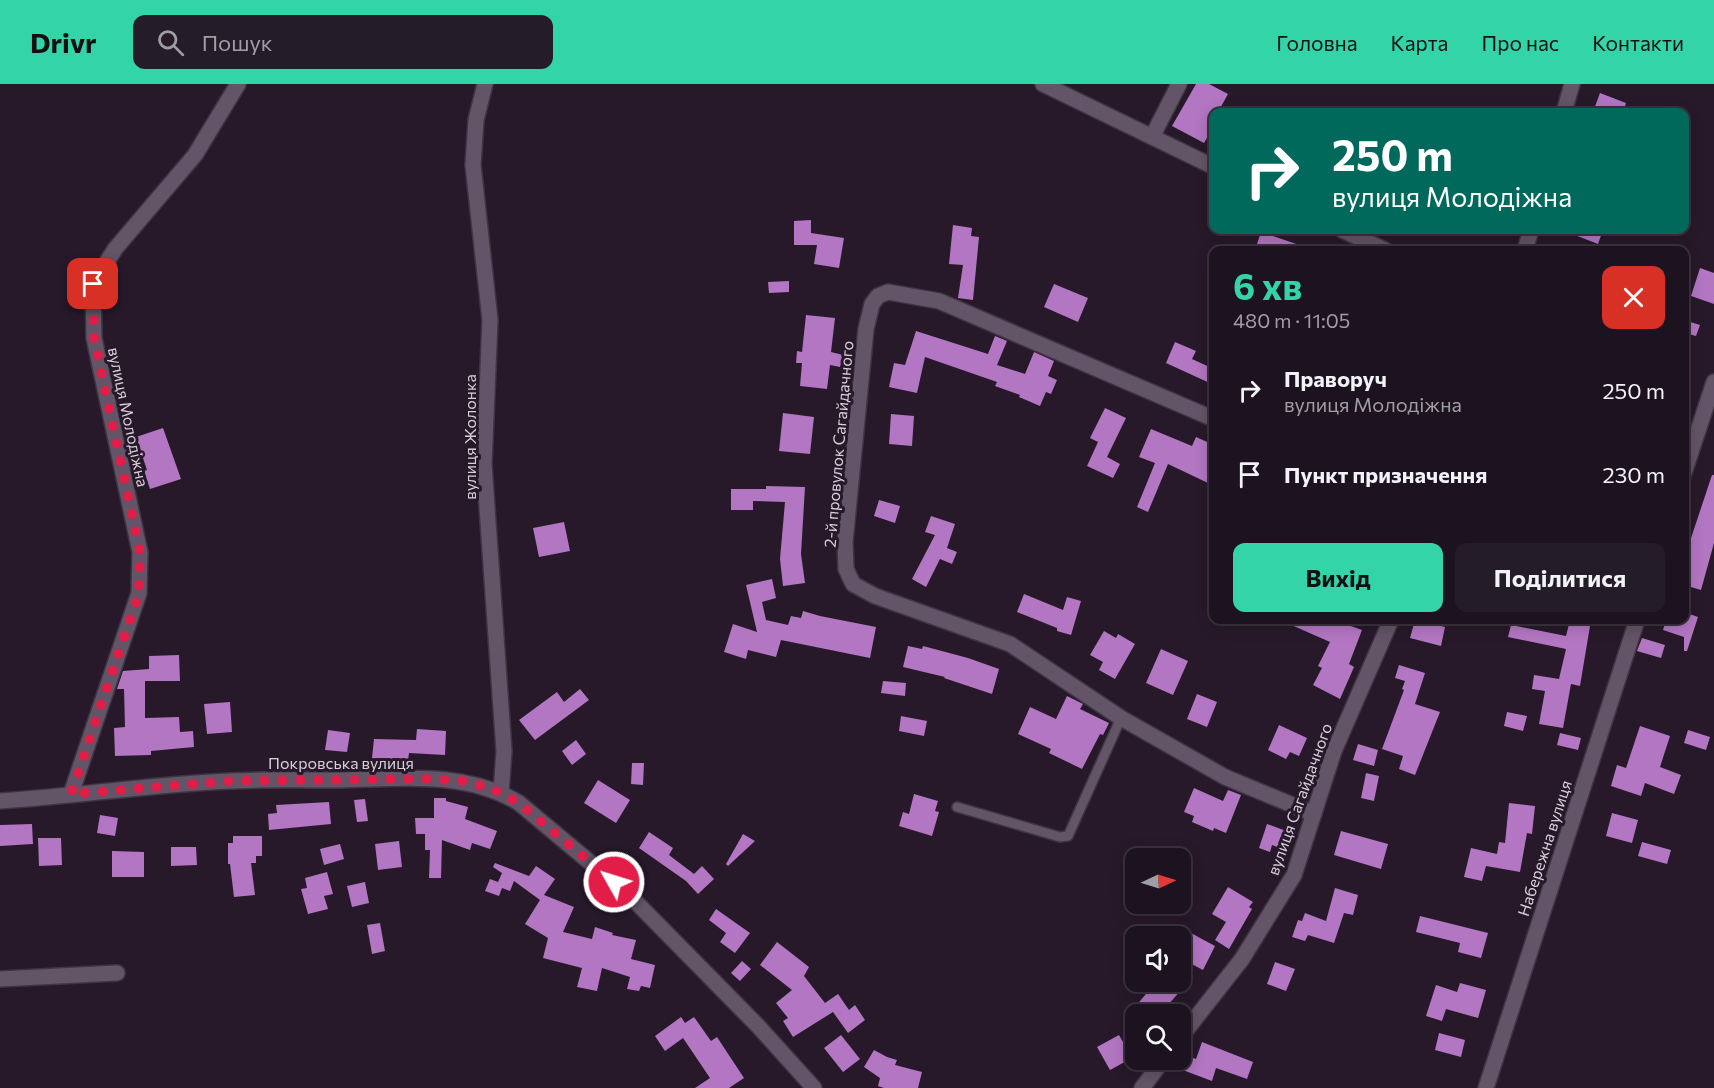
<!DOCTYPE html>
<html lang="uk">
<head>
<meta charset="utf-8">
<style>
  :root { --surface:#1d1320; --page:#251c29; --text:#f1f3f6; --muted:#a09ea5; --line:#3b323e; --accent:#33d4a8 }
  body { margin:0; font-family:Commissioner,sans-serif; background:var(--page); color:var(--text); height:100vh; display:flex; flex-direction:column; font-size:22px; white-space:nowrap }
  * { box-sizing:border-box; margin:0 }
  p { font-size:20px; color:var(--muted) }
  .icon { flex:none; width:33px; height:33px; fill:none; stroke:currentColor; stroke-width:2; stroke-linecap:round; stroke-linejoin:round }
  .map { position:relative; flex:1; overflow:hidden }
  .details { position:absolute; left:1209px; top:162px; width:480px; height:378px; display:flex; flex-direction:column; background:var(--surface); border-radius:12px; box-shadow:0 3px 15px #0003,0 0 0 2px var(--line) }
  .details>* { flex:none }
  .guide { position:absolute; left:1209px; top:24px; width:480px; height:126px; border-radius:12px; box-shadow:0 3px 15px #0003,0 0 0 2px var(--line); background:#00695c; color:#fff; overflow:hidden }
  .needle { width:39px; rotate:86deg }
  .fabs { position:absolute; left:1125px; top:764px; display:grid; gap:12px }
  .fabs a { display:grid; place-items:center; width:66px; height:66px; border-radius:12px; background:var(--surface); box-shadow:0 3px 15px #0003,0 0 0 2px var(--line); font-size:30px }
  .pin { position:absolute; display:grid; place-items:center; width:51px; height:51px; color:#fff; margin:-26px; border-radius:12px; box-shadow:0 3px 9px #0006 }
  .me { position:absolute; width:66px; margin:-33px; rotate:309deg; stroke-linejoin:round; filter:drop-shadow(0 0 4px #0008) }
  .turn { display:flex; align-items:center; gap:21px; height:126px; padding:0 24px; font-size:27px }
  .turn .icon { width:78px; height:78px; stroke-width:2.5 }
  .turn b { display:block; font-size:42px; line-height:51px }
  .round { display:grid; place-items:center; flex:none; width:63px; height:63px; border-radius:12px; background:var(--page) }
  .overview { display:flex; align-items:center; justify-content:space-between; height:102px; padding:0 24px }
  h1 { font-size:36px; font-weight:700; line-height:45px; color:var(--accent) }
  .cta { display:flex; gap:12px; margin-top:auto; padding:12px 24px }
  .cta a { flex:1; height:69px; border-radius:12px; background:var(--accent); color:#111; font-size:24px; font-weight:700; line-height:69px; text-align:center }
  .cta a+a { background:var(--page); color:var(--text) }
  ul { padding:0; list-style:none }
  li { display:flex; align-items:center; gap:18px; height:84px; padding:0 24px }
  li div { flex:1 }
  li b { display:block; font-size:22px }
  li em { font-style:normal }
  header { display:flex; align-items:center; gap:36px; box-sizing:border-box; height:84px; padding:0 30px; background:var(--accent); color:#111 }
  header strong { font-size:28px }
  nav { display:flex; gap:33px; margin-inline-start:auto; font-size:21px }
  .search { width:420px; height:54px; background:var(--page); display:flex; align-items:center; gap:15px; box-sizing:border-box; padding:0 21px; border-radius:12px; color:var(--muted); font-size:22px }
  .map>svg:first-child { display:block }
  .building { fill:#b376c2 }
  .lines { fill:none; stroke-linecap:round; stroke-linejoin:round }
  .lane-casing { stroke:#3f3542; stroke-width:12 }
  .street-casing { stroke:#3f3542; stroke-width:18 }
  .secondary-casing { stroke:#3f3542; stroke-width:18 }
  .lane { stroke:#635467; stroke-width:9 }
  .street { stroke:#635467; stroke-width:15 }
  .secondary { stroke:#635467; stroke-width:15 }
  .route { stroke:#e11d48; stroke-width:10; stroke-dasharray:0 18 }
  .labels { text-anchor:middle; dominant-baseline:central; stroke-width:6; stroke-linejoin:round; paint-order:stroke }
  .street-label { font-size:16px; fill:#d8cfda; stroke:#27192a }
</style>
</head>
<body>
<header>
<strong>Drivr</strong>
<div class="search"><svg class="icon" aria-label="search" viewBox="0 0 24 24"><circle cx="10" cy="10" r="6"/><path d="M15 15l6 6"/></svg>Пошук</div>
<nav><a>Головна</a><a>Карта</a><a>Про нас</a><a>Контакти</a></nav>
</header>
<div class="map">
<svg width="1714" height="1004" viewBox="0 0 1714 1004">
  <rect width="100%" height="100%" fill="#27192a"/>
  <path class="building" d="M1196,0H1209L1228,10L1218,28H1214V42L1204,59L1172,42Z
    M1600,9L1626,19L1623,28H1593Z
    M811,136V149L844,154L839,184L814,180L817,161H794V137Z
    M953,141L972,144L971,152L979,153L973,216L958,214L963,181L949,180Z
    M1562,146H1603L1598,160Z
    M1261,148L1308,164V166H1255Z
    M1700,184L1714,189V220L1691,212Z
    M789,197V208L769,209L768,198Z
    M1054,200L1088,214L1078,238L1044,223Z
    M806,231L835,234L831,268L843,271L840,283L830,281L827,305L800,302L802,279H796L797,267L802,268Z
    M1684,236L1700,241L1696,252L1684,249Z
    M916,247L988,270L995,252L1007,257L997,281L1025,290L1034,268L1054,277L1048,292L1057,296L1051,310L1046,308L1040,322L1019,313L1020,311L995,302L997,298L925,273L917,309L889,303L894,279L905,281Z
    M1175,258L1196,267L1192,275L1214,285V301L1166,279Z
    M1105,324L1126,334L1107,373L1120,380L1113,394L1087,382L1098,358L1090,354Z
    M783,329L814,333L810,370L779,367Z
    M891,330L914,332L912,362L889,360Z
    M163,344L181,395L150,405L144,387L147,386L136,353Z
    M1151,345L1192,362L1196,353L1214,361V387L1208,399L1168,380L1148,428L1137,423L1155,379L1139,373Z
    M1712,391H1714V459L1701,506L1684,501V475Z
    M766,402L805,403L801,470L805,499L783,502L780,475L785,418L753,417V426H731V405H766Z
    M879,416L900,422L895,439L874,432Z
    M931,432L955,440L947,464L957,468L952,480L940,475L926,503L912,495L935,451L925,448Z
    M564,438L570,467L539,473L533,444Z
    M772,495L776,514L762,518L766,536L788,541L791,532L801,534L803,527L820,532L876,543L870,574L781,556L776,573L748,566L746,575L724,568L733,540L757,548L746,501Z
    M1024,510L1063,526L1067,513L1081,517L1071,551L1057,547V544L1017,528Z
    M1684,528L1698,533L1687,567H1684V553L1663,546L1666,536H1684Z
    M1280,536H1334L1362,546L1349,580L1354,583L1340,615L1313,601L1322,584L1318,582L1330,558Z
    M1415,536L1445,543L1441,562L1410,554Z
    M1570,536H1591L1580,602L1571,600L1563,644L1539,640L1545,607L1532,605L1534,591L1559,595L1566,565L1508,553L1511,541L1566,552Z
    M1104,547L1116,554L1118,550L1135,560L1115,595L1099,586L1103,578L1090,571Z
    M1642,554L1665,561L1661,574L1637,567Z
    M908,562L922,565L923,562L968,574L999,585L992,610L944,594L945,593L903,583Z
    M1161,565L1188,577L1173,611L1146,599Z
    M179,571L180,597H145V634L179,633L180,648L193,647L194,663L151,667V671L115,672L114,644L125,643L124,605H117L123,587L149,585V572Z
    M1399,581L1425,589L1415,620L1440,628L1415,691L1399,685L1403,672L1382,665L1404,606L1402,605L1405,597L1395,594Z
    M883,597L906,599L905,612L881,609Z
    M580,605L589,616L535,656L519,636L557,608L564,618Z
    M1197,610L1217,618L1207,643L1187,635Z
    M1067,612L1083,620L1080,625L1109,639L1103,651L1100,650L1082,685L1049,669L1051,665L1018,650L1030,623L1056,635Z
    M230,618L232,648L207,650L204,620Z
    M1507,628L1527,632L1523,647L1504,642Z
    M901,632L927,637L924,652L899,647Z
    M1279,641L1307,654L1299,672L1290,668L1286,675L1268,666Z
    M1640,642L1670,652L1660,683L1681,691L1674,710L1645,699L1641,712L1611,702L1617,681L1626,684Z
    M417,645L446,647L445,671L409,669L408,677L372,674L374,655L416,656Z
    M328,646L350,649L347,668L325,666Z
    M1688,646L1710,653L1706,666L1684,659Z
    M1560,649L1581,654L1578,666L1557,661Z
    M576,656L586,670L572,681L562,667Z
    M1358,660L1378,666L1374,682L1353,676Z
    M632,679H644L643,701L631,700Z
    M1366,689L1379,692L1374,717L1361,714Z
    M598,696L630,716L616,739L584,719Z
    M1194,704L1223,717L1228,706L1241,711L1226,749L1214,744L1213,747L1192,738L1194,732L1184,728Z
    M914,710L938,717L935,727L939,728L932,752L899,742L903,728L909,730Z
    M434,714H446V717L468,723L465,735L497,747L490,765L472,759L470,766L442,756L441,794H429L430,766H425V750H416L415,734H434Z
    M365,715L368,737L357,738L354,716Z
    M329,718L331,740L269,746L268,730L277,729L276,721Z
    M1509,719L1535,722L1532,750L1527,749L1520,788L1486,782L1482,797L1464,793L1471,764L1497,770L1499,758L1505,759Z
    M1612,729L1638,736L1632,759L1606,752Z
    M100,731L118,734L115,752L97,749Z
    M32,740L33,760L0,762V741Z
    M1267,740L1289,748L1283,765L1272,761L1270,768L1259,764Z
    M1341,747L1388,760L1381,785L1334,771Z
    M649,748L673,764L669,771L694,790L702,782L714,795L698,810L686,797L639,764Z
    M743,750L755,757L728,782L726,780Z
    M233,752H262V772H256V779H251L255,811L234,813L230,780H228V759H233Z
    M38,754H61L62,781L39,782Z
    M399,757L402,783L378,786L375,760Z
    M1642,758L1671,766L1667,780L1638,772Z
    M340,760L344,775L324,781L320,765Z
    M171,763H196L197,781L171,782Z
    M112,767L144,768V793H112Z
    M495,779L529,792L536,782L555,795L544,811L574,823L563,848L592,855L595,843L613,849L612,851L636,856L631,875L655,881L650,904L641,902L639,907L627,905L630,893L602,884L597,907L577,903L582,884L543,874L548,854L525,840L540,816L514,797L510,807L502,804L499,812L485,807L490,795L498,798L502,789L493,783Z
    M327,788L333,810L324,812L328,825L308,830L301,805L307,804L305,794Z
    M365,798L369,819L352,823L347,802Z
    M1228,803L1253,818L1249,823L1252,825L1229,865L1215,856L1226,838L1212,830Z
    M1335,804L1358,811L1353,831L1344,829L1334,859L1308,851L1305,857L1292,853L1298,836L1302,837L1305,829L1326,837Z
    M716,825L750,849L735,869L720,858L726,849L709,836Z
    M1420,832L1488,849L1481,874L1458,868L1460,859L1416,848Z
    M380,839L385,867L372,870L367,841Z
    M1189,848L1215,862L1203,886L1180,874V864Z
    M777,858L809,883L804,892L825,919L838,910L849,926L855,921L865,936L848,949L833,928L793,953L783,937L788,934L776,919L792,906L760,881Z
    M742,877L751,885L740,897L731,889Z
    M1275,878L1295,885L1286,907L1267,900Z
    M1157,897H1174L1182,905L1160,930H1129Z
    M1460,899L1486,906L1478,934L1446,925L1442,937L1426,932L1436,901L1457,908Z
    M681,933L685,939L694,933L711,957L717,953L744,994L729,1004H695L710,994L683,954L665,967L655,952Z
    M1439,949L1465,956L1461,973L1435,966Z
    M841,951L860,975L843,988L824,964Z
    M1119,951L1132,974L1110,986L1097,963Z
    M1202,958L1253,978L1247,995L1216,984L1212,997L1180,985V969L1196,975Z
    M874,966L887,973L897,976L895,981L922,988L918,1004H884L878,1002L880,994L864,983Z"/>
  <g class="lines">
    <g class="lane-casing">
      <path id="lane" d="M957,723L1060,753L1068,752L1121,634"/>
    </g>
    <g class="street-casing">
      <path id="street" d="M485,0L476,36L473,81L490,236L484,380L504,667L501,709
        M1043,0L1214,83
        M1564,28L1572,0
        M1152,53L1179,0
        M1342,146L1385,166
        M1525,166L1531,146
        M1214,335L939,217L888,208L878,212L872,220L866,245L845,458L846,485L853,500L875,512L1010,560L1121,634L1225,693L1314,730
        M1684,389L1714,298
        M71,710L139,509L140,468L94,254L93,200L115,165L195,71L238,0
        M0,895L117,889
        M1180,954L1242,875L1294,791L1334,667L1391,536
        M1142,1004L1164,975
        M1486,1004L1637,536"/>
    </g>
    <g class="secondary-casing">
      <path id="secondary" d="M0,717C77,712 154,700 232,697C268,695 305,696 341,696C401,695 465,686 519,719L629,811L758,942L814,1004"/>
    </g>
    <use href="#lane" class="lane"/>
    <use href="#street" class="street"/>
    <use href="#secondary" class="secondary"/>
  </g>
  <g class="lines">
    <path class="route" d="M93,200L94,254L140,468L139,509L71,710L231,697L426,695L462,697L483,702L501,709L519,719L614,798"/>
  </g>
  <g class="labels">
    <g class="street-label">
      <text transform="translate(129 333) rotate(78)">вулиця Молодіжна</text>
      <text transform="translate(469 353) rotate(-90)">вулиця Жолонка</text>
      <text transform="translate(838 360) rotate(-85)">2-й провулок Сагайдачного</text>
      <text x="341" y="678">Покровська вулиця</text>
      <text transform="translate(1299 715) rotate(-70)">вулиця Сагайдачного</text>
      <text transform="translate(1544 764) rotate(-72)">Набережна вулиця</text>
    </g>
  </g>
</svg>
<div class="fabs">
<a><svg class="needle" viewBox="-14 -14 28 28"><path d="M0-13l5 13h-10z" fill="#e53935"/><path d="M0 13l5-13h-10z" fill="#a09ea5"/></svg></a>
<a><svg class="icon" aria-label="sound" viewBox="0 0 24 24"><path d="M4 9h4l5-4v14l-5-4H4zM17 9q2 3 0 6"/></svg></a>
<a><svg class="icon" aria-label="search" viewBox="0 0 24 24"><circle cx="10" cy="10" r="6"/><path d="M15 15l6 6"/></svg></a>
</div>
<div class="pin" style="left:93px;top:200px;background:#d93025"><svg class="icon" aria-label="arrive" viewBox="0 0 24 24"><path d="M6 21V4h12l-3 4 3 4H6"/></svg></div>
<svg class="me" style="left:614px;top:798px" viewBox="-20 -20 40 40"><circle r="17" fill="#e11d48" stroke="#fff" stroke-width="3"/><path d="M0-11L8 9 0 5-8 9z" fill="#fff"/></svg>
<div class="guide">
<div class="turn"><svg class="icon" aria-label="right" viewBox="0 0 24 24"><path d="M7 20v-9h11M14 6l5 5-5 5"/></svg><div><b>250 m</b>вулиця Молодіжна</div></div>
</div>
<section class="details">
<div class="overview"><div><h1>6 хв</h1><p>480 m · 11:05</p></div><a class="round" style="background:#d93025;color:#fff"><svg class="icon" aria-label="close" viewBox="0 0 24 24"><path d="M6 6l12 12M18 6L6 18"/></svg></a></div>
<ul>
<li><svg class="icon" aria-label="right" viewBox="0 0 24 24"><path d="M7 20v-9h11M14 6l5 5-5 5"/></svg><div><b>Праворуч</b><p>вулиця Молодіжна</p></div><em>250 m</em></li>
<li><svg class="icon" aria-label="arrive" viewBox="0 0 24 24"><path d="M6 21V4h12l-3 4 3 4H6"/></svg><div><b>Пункт призначення</b></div><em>230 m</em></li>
</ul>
<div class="cta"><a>Вихід</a><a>Поділитися</a></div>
</section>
</div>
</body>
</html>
